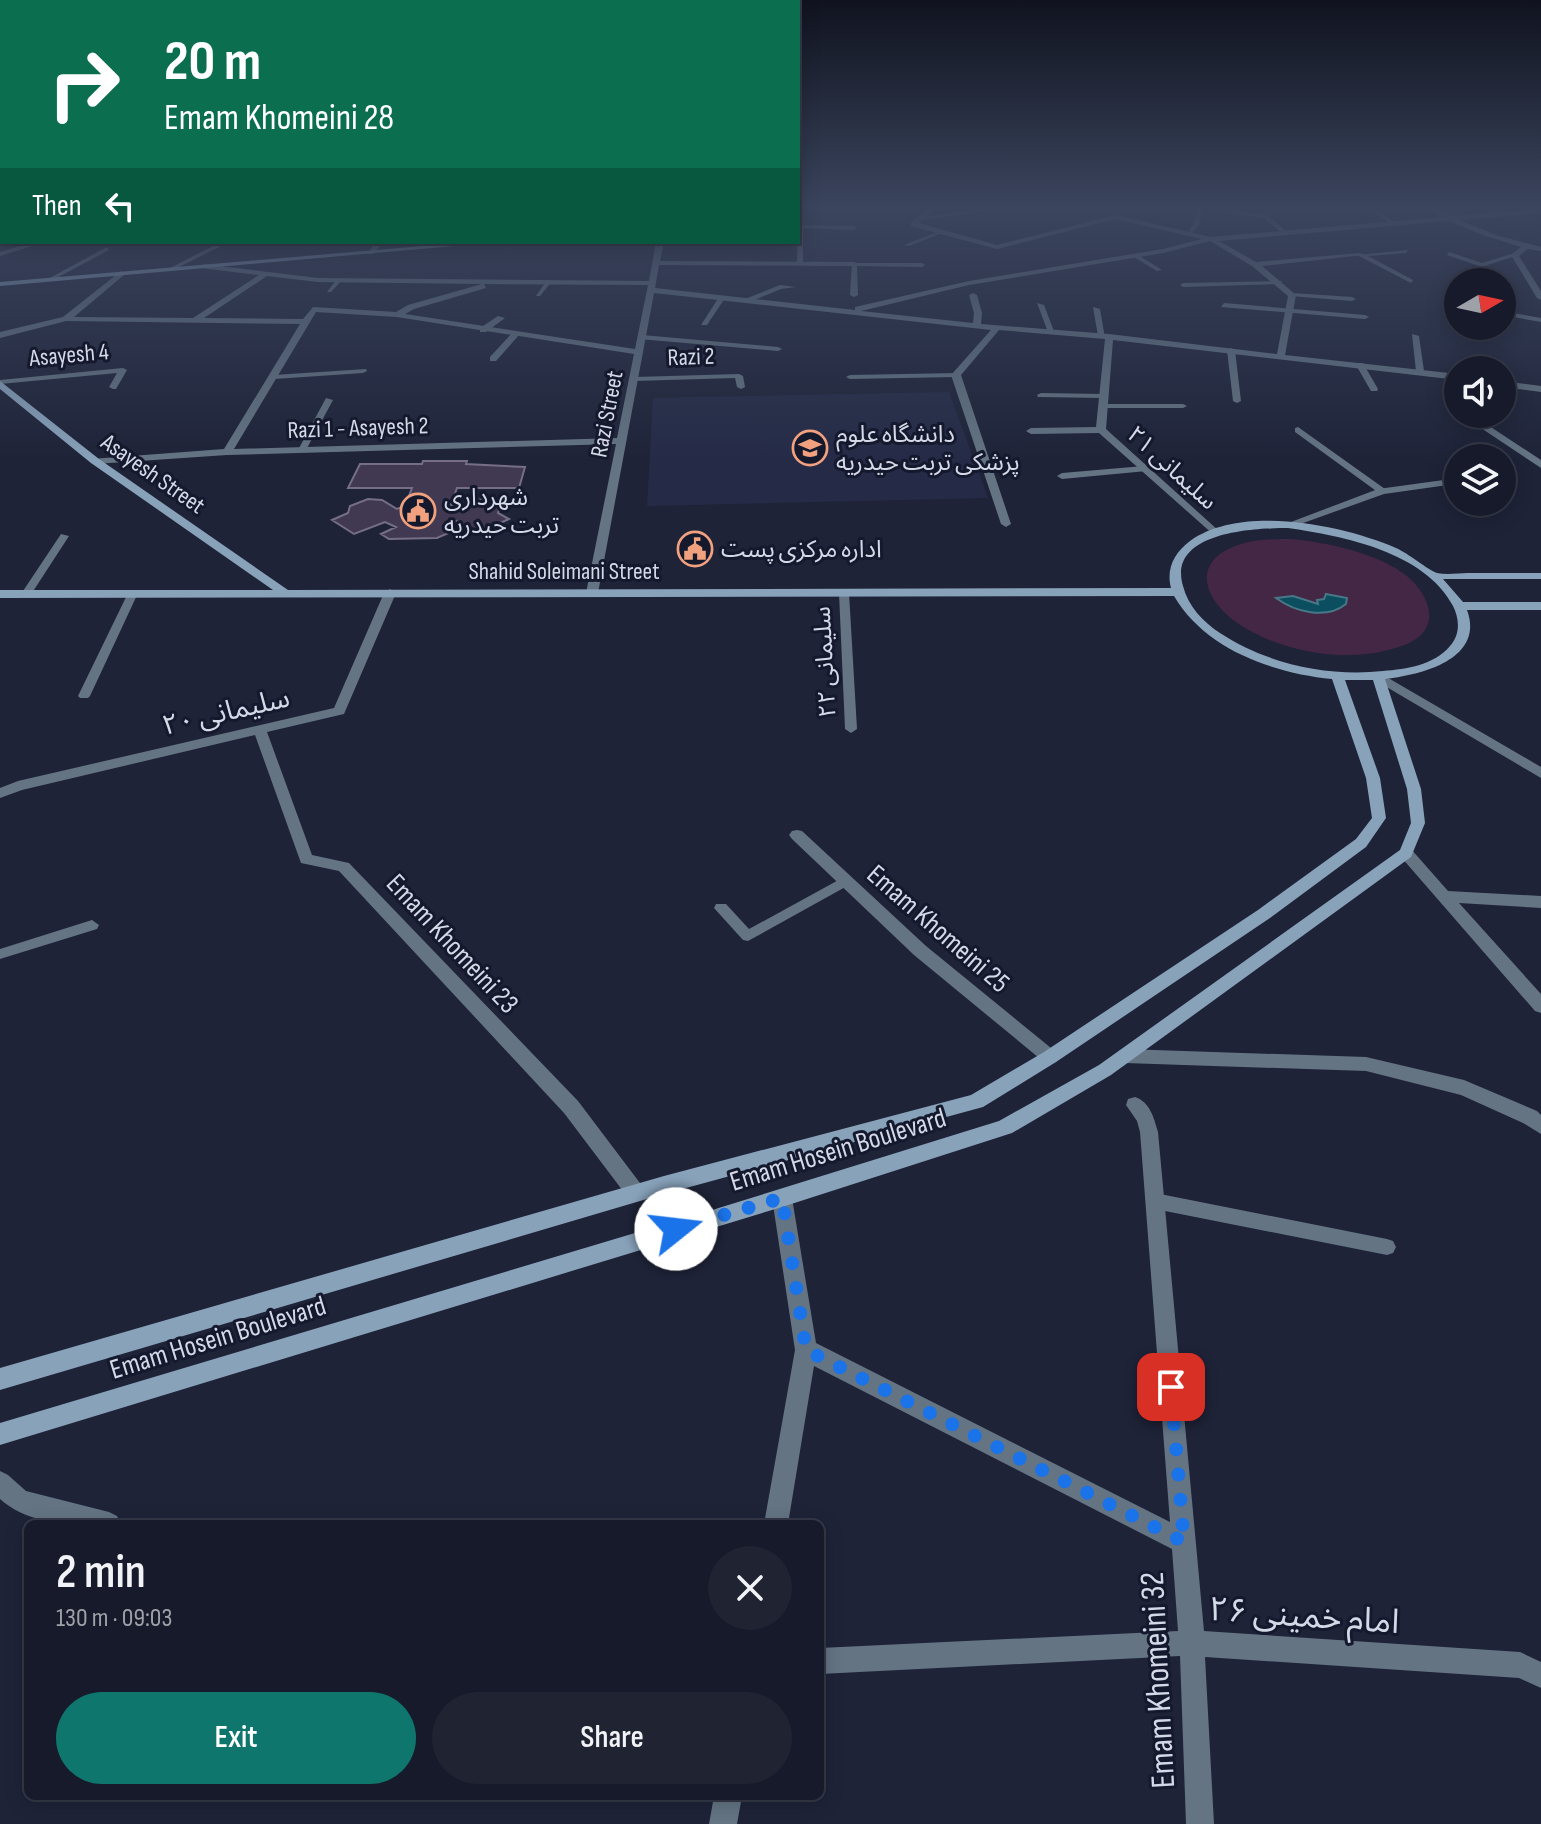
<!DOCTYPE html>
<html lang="en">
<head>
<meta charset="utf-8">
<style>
  :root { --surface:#161a2a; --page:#1f2332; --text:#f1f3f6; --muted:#9ea1a8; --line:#353847; --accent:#0f766e }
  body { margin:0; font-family:"Sofia Sans Condensed","Noto Sans Arabic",sans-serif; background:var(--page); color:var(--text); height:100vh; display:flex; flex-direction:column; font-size:30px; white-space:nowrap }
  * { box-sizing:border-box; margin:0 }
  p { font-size:26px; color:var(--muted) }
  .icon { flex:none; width:44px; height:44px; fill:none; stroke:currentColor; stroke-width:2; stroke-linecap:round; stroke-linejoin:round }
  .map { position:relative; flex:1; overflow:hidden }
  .details { position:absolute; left:24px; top:1520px; width:800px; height:280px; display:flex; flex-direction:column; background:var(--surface); border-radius:12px; box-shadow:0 4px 20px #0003,0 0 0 2px var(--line) }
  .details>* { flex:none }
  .hud { position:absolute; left:0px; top:0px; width:800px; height:244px; box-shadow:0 4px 20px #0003,0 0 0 2px var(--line); background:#0b6e4f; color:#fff; overflow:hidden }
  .needle { width:52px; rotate:81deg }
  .fabs { position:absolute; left:1444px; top:268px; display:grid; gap:16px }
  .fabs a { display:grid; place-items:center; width:72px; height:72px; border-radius:50%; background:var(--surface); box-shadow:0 4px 20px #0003,0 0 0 2px var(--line); font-size:40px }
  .pin { position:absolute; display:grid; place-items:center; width:68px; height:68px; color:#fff; margin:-34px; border-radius:16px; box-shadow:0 4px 12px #0006 }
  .me { position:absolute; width:88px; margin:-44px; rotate:74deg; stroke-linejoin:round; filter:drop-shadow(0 0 6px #0008) }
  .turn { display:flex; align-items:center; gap:28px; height:168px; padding:0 32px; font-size:36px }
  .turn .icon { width:104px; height:104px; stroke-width:2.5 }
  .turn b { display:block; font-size:56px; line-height:68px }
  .then { display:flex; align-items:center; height:76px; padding:0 32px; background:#0003; gap:16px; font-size:30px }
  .round { display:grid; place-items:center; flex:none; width:84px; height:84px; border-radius:42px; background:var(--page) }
  .summary { display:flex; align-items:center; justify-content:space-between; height:136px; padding:0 32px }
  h1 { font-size:48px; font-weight:600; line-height:60px }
  .primary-button { display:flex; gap:16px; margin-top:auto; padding:16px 32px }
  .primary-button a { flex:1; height:92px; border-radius:48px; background:var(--accent); color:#fff; font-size:32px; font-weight:600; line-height:92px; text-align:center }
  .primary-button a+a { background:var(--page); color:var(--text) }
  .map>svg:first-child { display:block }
  .built { fill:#252b46 }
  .green { fill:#442645 }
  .water { fill:#0b4e5f; stroke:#487888; stroke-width:2 }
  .building { fill:#413951; stroke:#766e88; stroke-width:2 }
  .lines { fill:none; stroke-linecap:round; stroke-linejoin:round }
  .lane { fill:#647483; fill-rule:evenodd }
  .street { fill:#647483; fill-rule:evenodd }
  .secondary { fill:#88a2ba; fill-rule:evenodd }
  .route { stroke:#1a73e8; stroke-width:14; stroke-dasharray:0 25.2 }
  .labels { text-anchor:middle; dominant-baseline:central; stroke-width:6; stroke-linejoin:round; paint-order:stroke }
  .far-street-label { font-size:24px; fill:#d5d9e7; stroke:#15192e }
  .far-poi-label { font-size:24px; fill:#d5d9e7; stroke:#15192e; text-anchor:start }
  .street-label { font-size:28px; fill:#d5d9e7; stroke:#15192e }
  .near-street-label { font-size:34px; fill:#d5d9e7; stroke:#15192e }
</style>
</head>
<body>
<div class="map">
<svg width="1541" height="1824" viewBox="0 0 1541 1824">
  <rect width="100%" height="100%" fill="#1e2338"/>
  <path class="built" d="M949,392L988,498L647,506L653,398Z"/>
  <path class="green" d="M1292,539C1332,543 1410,558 1426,601C1430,611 1431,620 1425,630C1417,642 1401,647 1388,650C1341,663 1275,650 1236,622C1203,598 1191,561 1238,545C1255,539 1274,539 1292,539Z"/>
  <path class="water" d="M1326,594L1347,598L1346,604C1326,620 1295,612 1276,598L1293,596L1318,604L1317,600L1324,599Z"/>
  <path class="building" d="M423,461H467L466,464L525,467L519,488H457L451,505L456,509L475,500L487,499L500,507L498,513L509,519L478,533L456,521L444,527L453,531L437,538L389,539L381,534L396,527L385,522L354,534L332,520L348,513L350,506L368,499L382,500L397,509L405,506L412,488H348L360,464H422Z"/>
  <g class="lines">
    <path class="lane" d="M1003,206H1022L921,220L918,218Z
      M1198,206H1204L1199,225L1192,233H1188L1193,225Z
      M1364,206H1371L1399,225L1394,226Z
      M1476,206H1484L1506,216L1501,217Z
      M1224,209L1267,215L1290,234L1285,235L1263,218L1222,212Z
      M798,225L854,226L857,228L854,230L803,228V263L800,265L797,263Z
      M940,231L945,232L909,246L904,245Z
      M221,242H229L175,269L170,268Z
      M107,247L109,250L51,281L46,280Z
      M1408,250L1406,253L1368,256L1413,280L1411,283L1357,255Z
      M1449,252L1482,263L1515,253L1518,255L1482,267L1447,255Z
      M1134,255H1138L1162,270L1157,271L1134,257Z
      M852,263H922L925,265L922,267L857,266L858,295L854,297L850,295Z
      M337,279L342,280L331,292H327Z
      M547,280L552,281L540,296H536Z
      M1282,281L1280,284L1183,287L1180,285L1183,283Z
      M1454,281L1458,283V288L1451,283Z
      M780,285L796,287L781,289L747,303L740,301Z
      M1292,293L1352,297L1356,299L1352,301L1290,296Z
      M719,297L725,298L707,325H701Z
      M1037,303L1044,305L1055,334L1048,332Z
      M1224,303L1365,315L1369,317L1365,319L1221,307Z
      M1093,307L1100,309L1105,338L1098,336Z
      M498,316L505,318L486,332H480V328Z
      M512,333L519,335L496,361H490V357Z
      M1412,334L1419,336L1424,371L1420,373L1416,371Z
      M642,335L778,347L782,349L778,351L639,339V335Z
      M1231,348L1235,350L1241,401L1237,403L1233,401L1227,350Z
      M1357,363H1363L1378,389L1377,391H1371L1356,365Z
      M123,368L127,370L116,389H113L109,387L117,373L0,384V380Z
      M366,369L367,371L363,373L274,379L270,377L274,375Z
      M959,373L960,375L956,377L850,379L846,377L850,375Z
      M739,374L743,376L745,387L741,389L737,387L735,378L634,381L630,379L634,377Z
      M1041,393L1104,394L1108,396L1104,398L1038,397L1037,395Z
      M326,398L333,400L306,450L299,452L298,450Z
      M1100,404H1183L1187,406L1183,408H1100Z
      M1298,427L1385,489V493H1379L1295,432V428Z
      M1144,466L1148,469L1147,471L1062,479L1057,476L1062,473Z
      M61,534L69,536L30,596H22L21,594Z
      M133,590L138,593L90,696L88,698H80L78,696L128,593Z
      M844,590L849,593L857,729L851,733L845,729L839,593Z
      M844,877L849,879L851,882L849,885L748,941L743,940L714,908L716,904H726L749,929Z
      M92,920L99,925L97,929L0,959V949Z
      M1155,1193L1387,1239L1393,1241L1396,1247L1393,1253L1387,1255L1155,1209L1149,1207L1146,1201L1149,1195Z"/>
    <path class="street" d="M931,206H938L919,223L997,245L1115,215L1211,237L1442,217L1424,206H1432L1452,216L1541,209V213L1459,220L1499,236L1541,247V251L1528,249L1519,256L1541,291V300L1537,298L1511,255L1521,247L1480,234L1449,221L1219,241L1256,262L1360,253L1364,255L1262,266L1296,295L1285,355L1458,374V380L1113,340L1106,429L1219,531L1221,533L1215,536L1099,433L1031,434L1026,431L1031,428L1096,427L1105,339L999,330L961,375L1011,524L1006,527L1001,524L951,375L991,330L654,293L598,593L592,597L586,593L616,444L227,455L95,464L90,461L91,459L224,449L300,324L66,321L0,338V332L63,317L121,271L124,275L74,317L193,318L259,275L201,268L204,264L318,278L649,281L656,242H664L660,261L854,262L858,264L854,266L659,265L655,288L855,310V307L969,281L1163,249L1202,239L1115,219L997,249L911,226V222ZM1210,241L1252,266L1288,296L1277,354L1109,334L981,324L982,313L977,295L973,293L969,295L974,313L973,323L861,311L969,285L1163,253ZM267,276L318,282L482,284L408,305L396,312L313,307L303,319L204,318ZM484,284L648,285L635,349L405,314L414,309L486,288ZM316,312L397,317L634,354L617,438L234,449Z
      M33,242H45L0,256V252Z
      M376,242H384L373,254H367Z
      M1502,311L1541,318V322L1502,315Z
      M1502,381L1541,386V392L1502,387Z
      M1460,414H1471L1541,460V468Z
      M1451,479L1455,480V484L1384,494L1292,527L1283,525L1378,489Z
      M390,589L396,593L344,714L267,732L312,855L349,863L578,1101L643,1187L646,1193L643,1199L636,1202L629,1199L564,1113L339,871L301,863L255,735L22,790L0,798V788L18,781L334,708L384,593Z
      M1378,672L1541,767V778L1373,679L1372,676Z
      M797,830L802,831L926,946L1056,1052L1059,1057L1056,1062L1050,1064L1044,1062L914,955L792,839L789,835L792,831Z
      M1406,848L1411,849L1448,891L1541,896V908L1459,903L1541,994V1013L1535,1011L1401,857L1398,853Z
      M1125,1049L1366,1057L1464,1080L1537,1111L1541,1115V1134L1523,1123L1461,1095L1366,1071L1125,1063L1119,1061L1116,1056L1119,1051Z
      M1135,1097C1150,1102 1154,1118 1158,1132L1204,1631L1520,1652L1541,1662V1688L1519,1678L1205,1657L1214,1824H1186L1180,1656L820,1674V1648L1178,1631L1172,1549L814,1366L788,1524H764L795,1350L772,1198L775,1192L782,1189L789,1192L792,1198L816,1343L1170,1522L1140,1132L1137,1121L1126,1105L1128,1099Z
      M0,1471L8,1475L26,1491L109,1512L117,1516L121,1524C80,1524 32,1528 0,1499Z
      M714,1796H742L737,1824H709Z"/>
    <path class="secondary" d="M798,206H813L798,210Z
      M470,242H500L0,286V282Z
      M0,381L99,459L288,590L1171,588C1166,569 1174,553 1190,541C1242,504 1342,525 1396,548C1408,553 1428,570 1437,573C1447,575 1459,573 1468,573C1492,573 1517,573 1541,573V579H1443L1463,602H1541V610H1467C1485,659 1422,675 1385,679L1421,789L1425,823L1411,857L1111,1075L1012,1133L782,1207L0,1445V1423L665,1224L657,1196L0,1390V1368L664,1176L971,1095L1044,1052L1258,910L1356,839L1372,818L1366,778L1332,679C1272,673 1205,649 1174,596L0,598V590H273L91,463L0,389ZM1288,528C1343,536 1425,552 1453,606C1460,620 1460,635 1450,646C1434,665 1407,669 1383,671C1328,677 1267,664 1220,633C1203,622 1188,606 1183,586C1167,532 1254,528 1288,528ZM1345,680H1373L1407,789L1411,823L1400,850L1099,1065L999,1121L683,1219L675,1191L983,1107L1056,1062L1270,918L1366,847L1386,818L1380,778Z"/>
  </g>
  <linearGradient id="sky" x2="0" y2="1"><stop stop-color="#10131f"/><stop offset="0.45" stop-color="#3b455e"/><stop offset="1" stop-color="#3b455e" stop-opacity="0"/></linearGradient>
  <rect width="1541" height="461" fill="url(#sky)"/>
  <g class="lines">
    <path class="route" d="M676,1229L782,1198L806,1350L1184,1542L1171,1387"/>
  </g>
  <defs>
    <g id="university-ring" transform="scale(1.8)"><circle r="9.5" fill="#15192e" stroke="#f1a17d" stroke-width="1.5"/><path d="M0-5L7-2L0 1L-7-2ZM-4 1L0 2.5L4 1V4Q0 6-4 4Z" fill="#f1a17d"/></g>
    <g id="civic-ring" transform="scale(1.8)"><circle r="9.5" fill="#15192e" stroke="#f1a17d" stroke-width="1.5"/><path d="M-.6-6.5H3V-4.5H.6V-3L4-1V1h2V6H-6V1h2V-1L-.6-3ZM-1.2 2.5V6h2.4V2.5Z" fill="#f1a17d"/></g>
  </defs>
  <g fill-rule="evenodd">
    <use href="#university-ring" x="810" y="448"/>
    <use href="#civic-ring" x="418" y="511"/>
    <use href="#civic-ring" x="695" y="549"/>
  </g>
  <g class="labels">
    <g class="far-street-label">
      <text transform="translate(69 355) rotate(-5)">Asayesh 4</text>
      <text transform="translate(691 357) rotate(-2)">Razi 2</text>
      <text transform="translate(607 414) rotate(-79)">Razi Street</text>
      <text transform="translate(358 428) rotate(-2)">Razi 1 - Asayesh 2</text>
      <text transform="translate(1172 468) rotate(42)">سلیمانی ۲۱</text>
      <text transform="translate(153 474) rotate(35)">Asayesh Street</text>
      <text x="564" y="571">Shahid Soleimani Street</text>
      <text transform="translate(825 662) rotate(-93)">سلیمانی ۲۲</text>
    </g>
    <g class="far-poi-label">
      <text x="836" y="434">دانشگاه علوم<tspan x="836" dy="28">پزشکی تربت حیدریه</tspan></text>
      <text x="444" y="497">شهرداری<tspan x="444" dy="28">تربت حیدریه</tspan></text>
      <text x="721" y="549">اداره مرکزی پست</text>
    </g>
    <g class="street-label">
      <text transform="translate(226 712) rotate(-13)">سلیمانی ۲۰</text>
      <text transform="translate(938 929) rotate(41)">Emam Khomeini 25</text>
      <text transform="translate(452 944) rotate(47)">Emam Khomeini 23</text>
      <text transform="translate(838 1150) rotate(-17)">Emam Hosein Boulevard</text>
      <text transform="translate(218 1338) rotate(-17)">Emam Hosein Boulevard</text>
    </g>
    <g class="near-street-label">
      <text transform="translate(1304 1616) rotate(4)">امام خمینی ۲۶</text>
      <text transform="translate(1158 1680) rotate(-93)">Emam Khomeini 32</text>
    </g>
  </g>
</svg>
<div class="fabs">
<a><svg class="needle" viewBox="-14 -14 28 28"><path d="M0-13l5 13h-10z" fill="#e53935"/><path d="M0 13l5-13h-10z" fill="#9ea1a8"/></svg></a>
<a><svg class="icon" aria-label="sound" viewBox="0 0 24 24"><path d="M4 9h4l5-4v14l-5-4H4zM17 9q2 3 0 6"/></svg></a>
<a><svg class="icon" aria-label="layers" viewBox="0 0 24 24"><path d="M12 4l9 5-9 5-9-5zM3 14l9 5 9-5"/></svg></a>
</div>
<div class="pin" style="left:1171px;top:1387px;background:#d93025"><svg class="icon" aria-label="arrive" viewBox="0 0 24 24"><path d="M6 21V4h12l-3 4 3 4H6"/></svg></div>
<svg class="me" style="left:676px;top:1229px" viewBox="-20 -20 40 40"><circle r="19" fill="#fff"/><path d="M0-13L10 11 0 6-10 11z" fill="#1a73e8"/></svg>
<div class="hud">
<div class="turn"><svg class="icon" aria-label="right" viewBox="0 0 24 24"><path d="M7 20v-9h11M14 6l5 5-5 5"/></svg><div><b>20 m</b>Emam Khomeini 28</div></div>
<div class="then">Then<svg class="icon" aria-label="left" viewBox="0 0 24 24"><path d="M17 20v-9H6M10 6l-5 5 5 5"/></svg></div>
</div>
<section class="details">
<div class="summary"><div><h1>2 min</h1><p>130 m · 09:03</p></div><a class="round"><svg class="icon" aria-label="close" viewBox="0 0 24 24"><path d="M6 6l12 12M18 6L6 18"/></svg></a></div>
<div class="primary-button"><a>Exit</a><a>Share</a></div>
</section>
</div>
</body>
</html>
